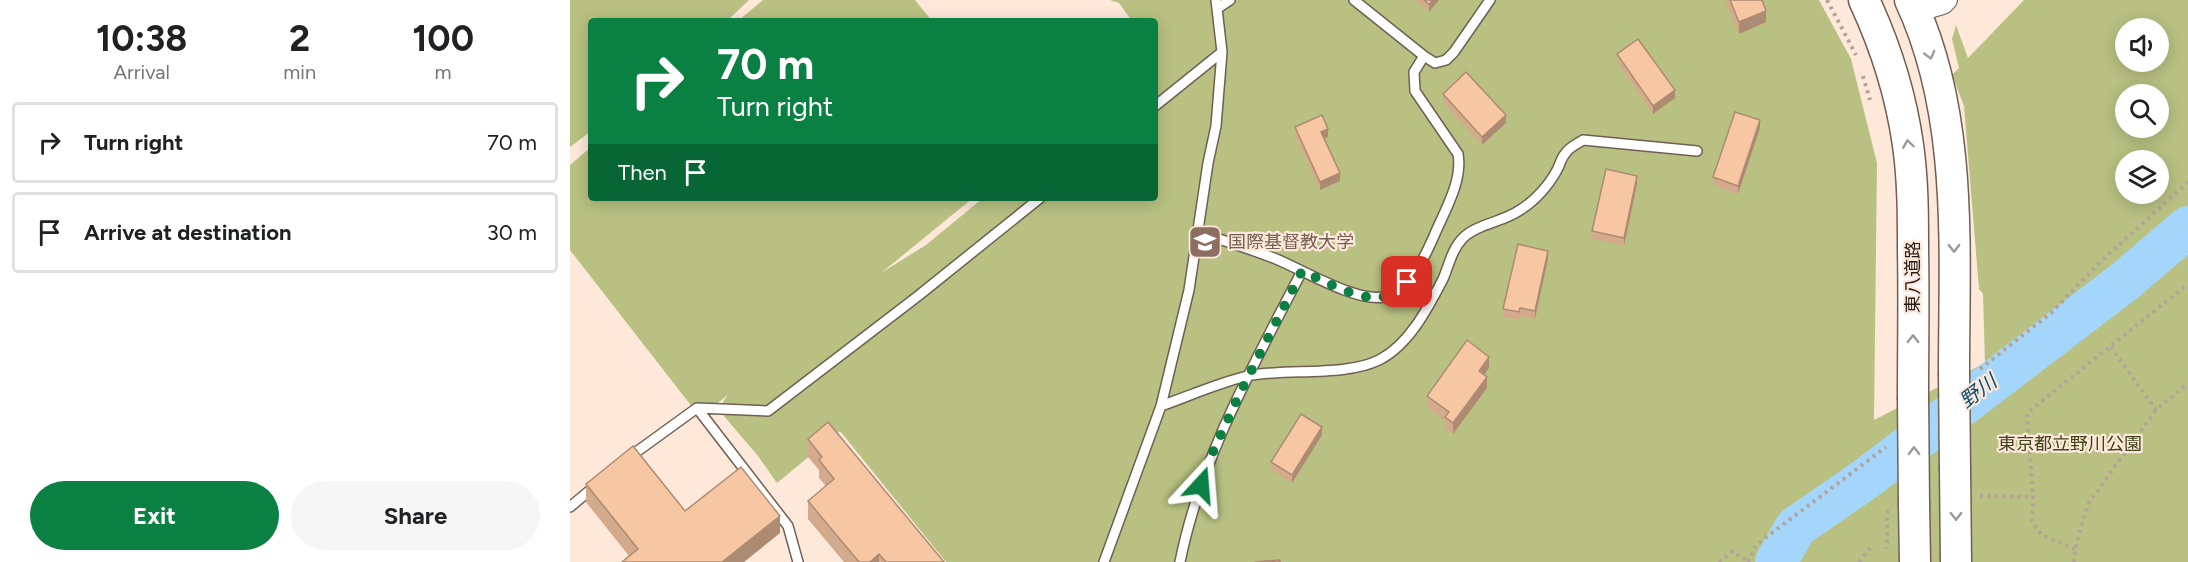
<!DOCTYPE html>
<html lang="en">
<head>
<meta charset="utf-8">
<style>
  :root { --surface:#fff; --page:#f6f6f6; --text:#202124; --muted:#757577; --line:#e0e0e0; --accent:#0b8043 }
  body { margin:0; font-family:Figtree,"Noto Sans JP",sans-serif; background:var(--page); color:var(--text); height:100vh; display:flex; flex-direction:column; font-size:22px; white-space:nowrap }
  * { box-sizing:border-box; margin:0 }
  p { font-size:20px; color:var(--muted) }
  .icon { flex:none; width:33px; height:33px; fill:none; stroke:currentColor; stroke-width:2; stroke-linecap:round; stroke-linejoin:round }
  .map { position:relative; flex:1; overflow:hidden }
  .panel { display:flex; flex-direction:column; background:var(--surface); width:570px }
  .panel>* { flex:none }
  .guide { position:absolute; left:18px; top:18px; width:570px; height:183px; border-radius:6px; box-shadow:0 3px 15px #0003; background:#0b8043; color:#fff; overflow:hidden }
  .buttons { position:absolute; left:1545px; top:18px; display:grid; gap:12px }
  .buttons a { display:grid; place-items:center; width:54px; height:54px; border-radius:50%; background:var(--surface); box-shadow:0 3px 15px #0003; font-size:30px }
  .pin { position:absolute; display:grid; place-items:center; width:51px; height:51px; color:#fff; margin:-26px; border-radius:12px; box-shadow:0 3px 9px #0006 }
  .me { position:absolute; width:66px; margin:-33px; rotate:19deg; stroke-linejoin:round; filter:drop-shadow(0 0 4px #0008) }
  .turn { display:flex; align-items:center; gap:21px; height:126px; padding:0 30px; font-size:27px }
  .turn .icon { width:78px; height:78px; stroke-width:2.5 }
  .turn b { display:block; font-size:42px; line-height:51px }
  .then { display:flex; align-items:center; height:57px; padding:0 30px; background:#0003; gap:12px; font-size:22px }
  .eta { display:flex; justify-content:space-evenly; align-items:center; height:102px; text-align:center }
  .eta b { font-size:36px; font-weight:700; line-height:42px }
  .primary-button { display:flex; gap:12px; margin-top:auto; padding:12px 30px }
  .primary-button a { flex:1; height:69px; border-radius:36px; background:var(--accent); color:#fff; font-size:24px; font-weight:700; line-height:69px; text-align:center }
  .primary-button a+a { background:var(--page); color:var(--text) }
  ul { padding:0; list-style:none }
  li { display:flex; align-items:center; gap:18px; height:81px; margin:0 12px 9px; padding:0 18px; border:3px solid var(--line); border-radius:6px }
  li div { flex:1 }
  li b { display:block; font-size:22px }
  li em { font-style:normal }
  main { display:flex; flex:1; min-height:0 }
  .map>svg:first-child { display:block }
  .green { fill:#b8c182; fill-rule:evenodd }
  .lines { fill:none; stroke-linecap:round; stroke-linejoin:round }
  .river { stroke:#a4d5fa; stroke-width:42 }
  .service-casing { stroke:#705f52; stroke-width:12 }
  .minor-casing { stroke:#705f52; stroke-width:22 }
  .primary-casing { stroke:#705f52; stroke-width:33 }
  .path { stroke:#b3a398; stroke-width:4; stroke-dasharray:3 4.5; stroke-linecap:butt }
  .service { stroke:#fff; stroke-width:9 }
  .minor { stroke:#fff; stroke-width:20 }
  .primary { stroke:#fff; stroke-width:30 }
  .primary-bridge-casing { stroke:#705f52; stroke-width:33; stroke-linecap:butt }
  .path-bridge { stroke:#b3a398; stroke-width:4; stroke-dasharray:3 4.5; stroke-linecap:butt }
  .primary-bridge { stroke:#fff; stroke-width:30 }
  .wall { fill:#d4aa8c }
  .shaded-wall { fill:#ad8b72 }
  .building { fill:#f7c6a3; stroke:#ad8b72; stroke-width:1.5 }
  .oneway { stroke:#9d9a98 }
  .route { stroke:#0b8043; stroke-width:10; stroke-dasharray:0 18 }
  .labels { text-anchor:middle; dominant-baseline:central; stroke-width:4.5; stroke-linejoin:round; paint-order:stroke }
  .education-label { font-size:18px; fill:#785e54; stroke:#fde8da; text-anchor:start }
  .street-label { font-size:18px; fill:#261e19; stroke:#fde8da }
  .park-label { font-size:18px; fill:#3e431a; stroke:#fde8da }
  .water-label { font-size:20px; font-style:italic; fill:#074d75; stroke:#fde8da }
</style>
</head>
<body>
<main>
<section class="panel">
<div class="eta">
<div><b>10:38</b><p>Arrival</p></div>
<div><b>2</b><p>min</p></div>
<div><b>100</b><p>m</p></div>
</div>
<ul>
<li><svg class="icon" aria-label="right" viewBox="0 0 24 24"><path d="M7 20v-9h11M14 6l5 5-5 5"/></svg><div><b>Turn right</b></div><em>70 m</em></li>
<li><svg class="icon" aria-label="arrive" viewBox="0 0 24 24"><path d="M6 21V4h12l-3 4 3 4H6"/></svg><div><b>Arrive at destination</b></div><em>30 m</em></li>
</ul>
<div class="primary-button"><a>Exit</a><a>Share</a></div>
</section>
<div class="map">
<svg width="1618" height="562" viewBox="0 0 1618 562">
  <rect width="100%" height="100%" fill="#fde8da"/>
  <path class="green" d="M0,0H179L157,21H21V131L0,147Z
    M193,0H345L362,21H168Z
    M540,0H1249L1281,59L1307,163L1304,420L1415,363L1413,294L1409,289L1394,106L1382,75L1389,68L1382,39L1386,25L1398,58L1454,0H1618V562H376L270,431L207,483L188,456L148,409L158,395L130,417L0,250V165L21,147V198H403L311,273L356,245L413,198H585V21H562L549,3ZM1556,28H1588V62H1556ZM1556,94H1588V128H1556ZM1556,160H1588V194H1556Z"/>
  <g class="lines">
    <path class="river" d="M1206,562L1226,527L1297,478L1555,281L1618,227"/>
    <g class="service-casing">
      <path id="service" d="M784,0L854,56L865,63L876,60L884,52L920,0
        M648,8L660,0
        M585,106L652,52
        M628,232C654,241 681,249 706,259C733,270 786,302 813,297C840,292 854,258 864,236C874,212 893,181 888,154L845,91L844,72L854,56
        M591,406C619,396 648,383 677,376C715,368 775,377 809,360C839,345 858,308 873,279C879,265 882,249 893,238C907,224 933,222 950,210C965,201 979,185 987,170C990,165 991,158 995,154C998,148 1007,144 1013,140L1127,151
        M127,408L218,526L228,562
        M58,458L127,408L198,411L348,296L470,198
        M0,507L25,486
        M534,562L591,406L619,290L638,163L646,126L652,52L646,0
        M610,562C631,457 684,364 732,271"/>
    </g>
    <g class="minor-casing">
      <path id="minor" d="M1346,12L1373,4L1377,0"/>
    </g>
    <g class="primary-casing">
      <path id="primary" d="M1294,0C1315,45 1331,95 1338,145C1343,180 1343,215 1343,250C1344,299 1343,348 1343,397
        M1340,0C1394,115 1384,250 1384,373
        M1385,469L1386,562
        M1344,505L1345,562"/>
    </g>
    <path class="path" d="M1257,0L1286,55
      M1293,76L1300,100
      M1541,347L1586,410
      M1410,369L1481,313L1530,262L1618,182
      M1410,496L1463,497
      M1505,549L1472,535L1462,521L1463,497L1457,413L1618,284
      M1149,562L1163,551L1178,562
      M1178,562L1186,545L1316,447
      M1289,562L1301,547
      M1504,562L1505,549L1518,504L1586,410L1618,383"/>
    <use href="#service" class="service"/>
    <use href="#minor" class="minor"/>
    <use href="#primary" class="primary"/>
    <g class="primary-bridge-casing">
      <path id="primary-bridge" d="M1384,373L1385,469
        M1343,397L1344,505"/>
    </g>
    <path class="path-bridge" d="M1317,510V549"/>
    <use href="#primary-bridge" class="primary-bridge"/>
  </g>
  <path class="wall" d="M844,0H869L859,12Z
    M1155,0H1192L1196,22L1169,34Z
    M1047,54L1105,98L1083,114L1047,62Z
    M873,94L936,123L912,145L873,102Z
    M725,127L758,137L754,139L770,181L750,190L725,135Z
    M1190,128L1168,194L1143,185V177Z
    M1067,184L1054,246L1022,239V231Z
    M978,259L965,319L950,316L949,320L933,317V309Z
    M919,368L914,374L917,388L883,434L875,428V421L857,407V396Z
    M752,435L722,483L701,470V462Z
    M238,439L374,562H274L238,519V501L256,486L249,478V470L238,457Z
    M16,484L115,511L210,533L59,556L16,502Z"/>
  <path class="shaded-wall" d="M863,0H869L859,12V4Z
    M1196,11V22L1169,34V22Z
    M1105,90V98L1083,114V106Z
    M936,115V123L912,145V137Z
    M1190,120V128L1168,194V186Z
    M758,129V137L751,140V132Z
    M770,173V181L750,190V182Z
    M1067,176V184L1054,246V238Z
    M978,251V259L965,319V311Z
    M919,357V368L909,382V371Z
    M917,377V388L883,434V423Z
    M752,427V435L722,483V475Z
    M210,516V533L174,562H152Z
    M309,554V562H300Z"/>
  <path class="building" d="M854,0H863L859,4Z
    M1160,0H1192L1196,11L1169,22Z
    M1068,39L1105,90L1083,106L1047,54Z
    M896,72L936,115L912,137L873,94Z
    M1165,112L1190,120L1168,186L1143,177Z
    M752,115L758,129L751,132L770,173L750,182L725,127Z
    M1036,169L1067,176L1054,238L1022,231Z
    M948,244L978,251L965,311L950,308L949,312L933,309Z
    M897,340L919,357L909,371L917,377L883,423L875,417L879,412L857,396Z
    M731,414L752,427L722,475L701,462Z
    M258,422L374,562H316L309,554L300,562H289L238,501L264,479L249,460L252,457L238,439Z
    M63,446L115,511L171,467L210,516L152,562H52L68,549L16,484Z
    M710,560V562H684Z"/>
  <defs><path id="oneway-chevron" d="M-2-3.5L2.5 0L-2 3.5" fill="none" stroke-width="1.6" stroke-linecap="round" stroke-linejoin="round" transform="scale(1.5)"/></defs>
  <g class="oneway">
    <use href="#oneway-chevron" transform="translate(1360 55) rotate(75)"/>
    <use href="#oneway-chevron" transform="translate(1338 144) rotate(-98)"/>
    <use href="#oneway-chevron" transform="translate(1384 248) rotate(89)"/>
    <use href="#oneway-chevron" transform="translate(1343 339) rotate(-90)"/>
    <use href="#oneway-chevron" transform="translate(1344 451) rotate(-91)"/>
    <use href="#oneway-chevron" transform="translate(1386 516) rotate(89)"/>
  </g>
  <g class="lines">
    <path class="route" d="M631,485L637,465L670,393L732,271C754,280 789,302 813,297C822,295 830,288 837,282"/>
  </g>
  <defs>
    <g id="university-square" transform="scale(1.725)"><rect x="-9" y="-9" width="18" height="18" rx="4" fill="#8d6e63" stroke="#fde8da"/><path d="M0-5L7-2L0 1L-7-2ZM-4 1L0 2.5L4 1V4Q0 6-4 4Z" fill="#fff"/></g>
  </defs>
  <g fill-rule="evenodd">
    <use href="#university-square" x="635" y="242"/>
  </g>
  <g class="labels">
    <g class="education-label">
      <text x="658" y="242">国際基督教大学</text>
    </g>
    <g class="street-label">
      <text transform="translate(1343 277) rotate(-90)">東八道路</text>
    </g>
    <g class="park-label">
      <text x="1500" y="444">東京都立野川公園</text>
    </g>
    <g class="water-label">
      <text transform="translate(1408 391) rotate(-37)">野川</text>
    </g>
  </g>
</svg>
<div class="buttons">
<a><svg class="icon" aria-label="sound" viewBox="0 0 24 24"><path d="M4 9h4l5-4v14l-5-4H4zM17 9q2 3 0 6"/></svg></a>
<a><svg class="icon" aria-label="search" viewBox="0 0 24 24"><circle cx="10" cy="10" r="6"/><path d="M15 15l6 6"/></svg></a>
<a><svg class="icon" aria-label="layers" viewBox="0 0 24 24"><path d="M12 4l9 5-9 5-9-5zM3 14l9 5 9-5"/></svg></a>
</div>
<div class="pin" style="left:837px;top:282px;background:#d93025"><svg class="icon" aria-label="arrive" viewBox="0 0 24 24"><path d="M6 21V4h12l-3 4 3 4H6"/></svg></div>
<svg class="me" style="left:631px;top:485px" viewBox="-20 -20 40 40"><path d="M0-17L14 15 0 8-14 15z" fill="#0b8043" stroke="#fff" stroke-width="4"/></svg>
<div class="guide">
<div class="turn"><svg class="icon" aria-label="right" viewBox="0 0 24 24"><path d="M7 20v-9h11M14 6l5 5-5 5"/></svg><div><b>70 m</b>Turn right</div></div>
<div class="then">Then<svg class="icon" aria-label="arrive" viewBox="0 0 24 24"><path d="M6 21V4h12l-3 4 3 4H6"/></svg></div>
</div>
</div>
</main>
</body>
</html>
